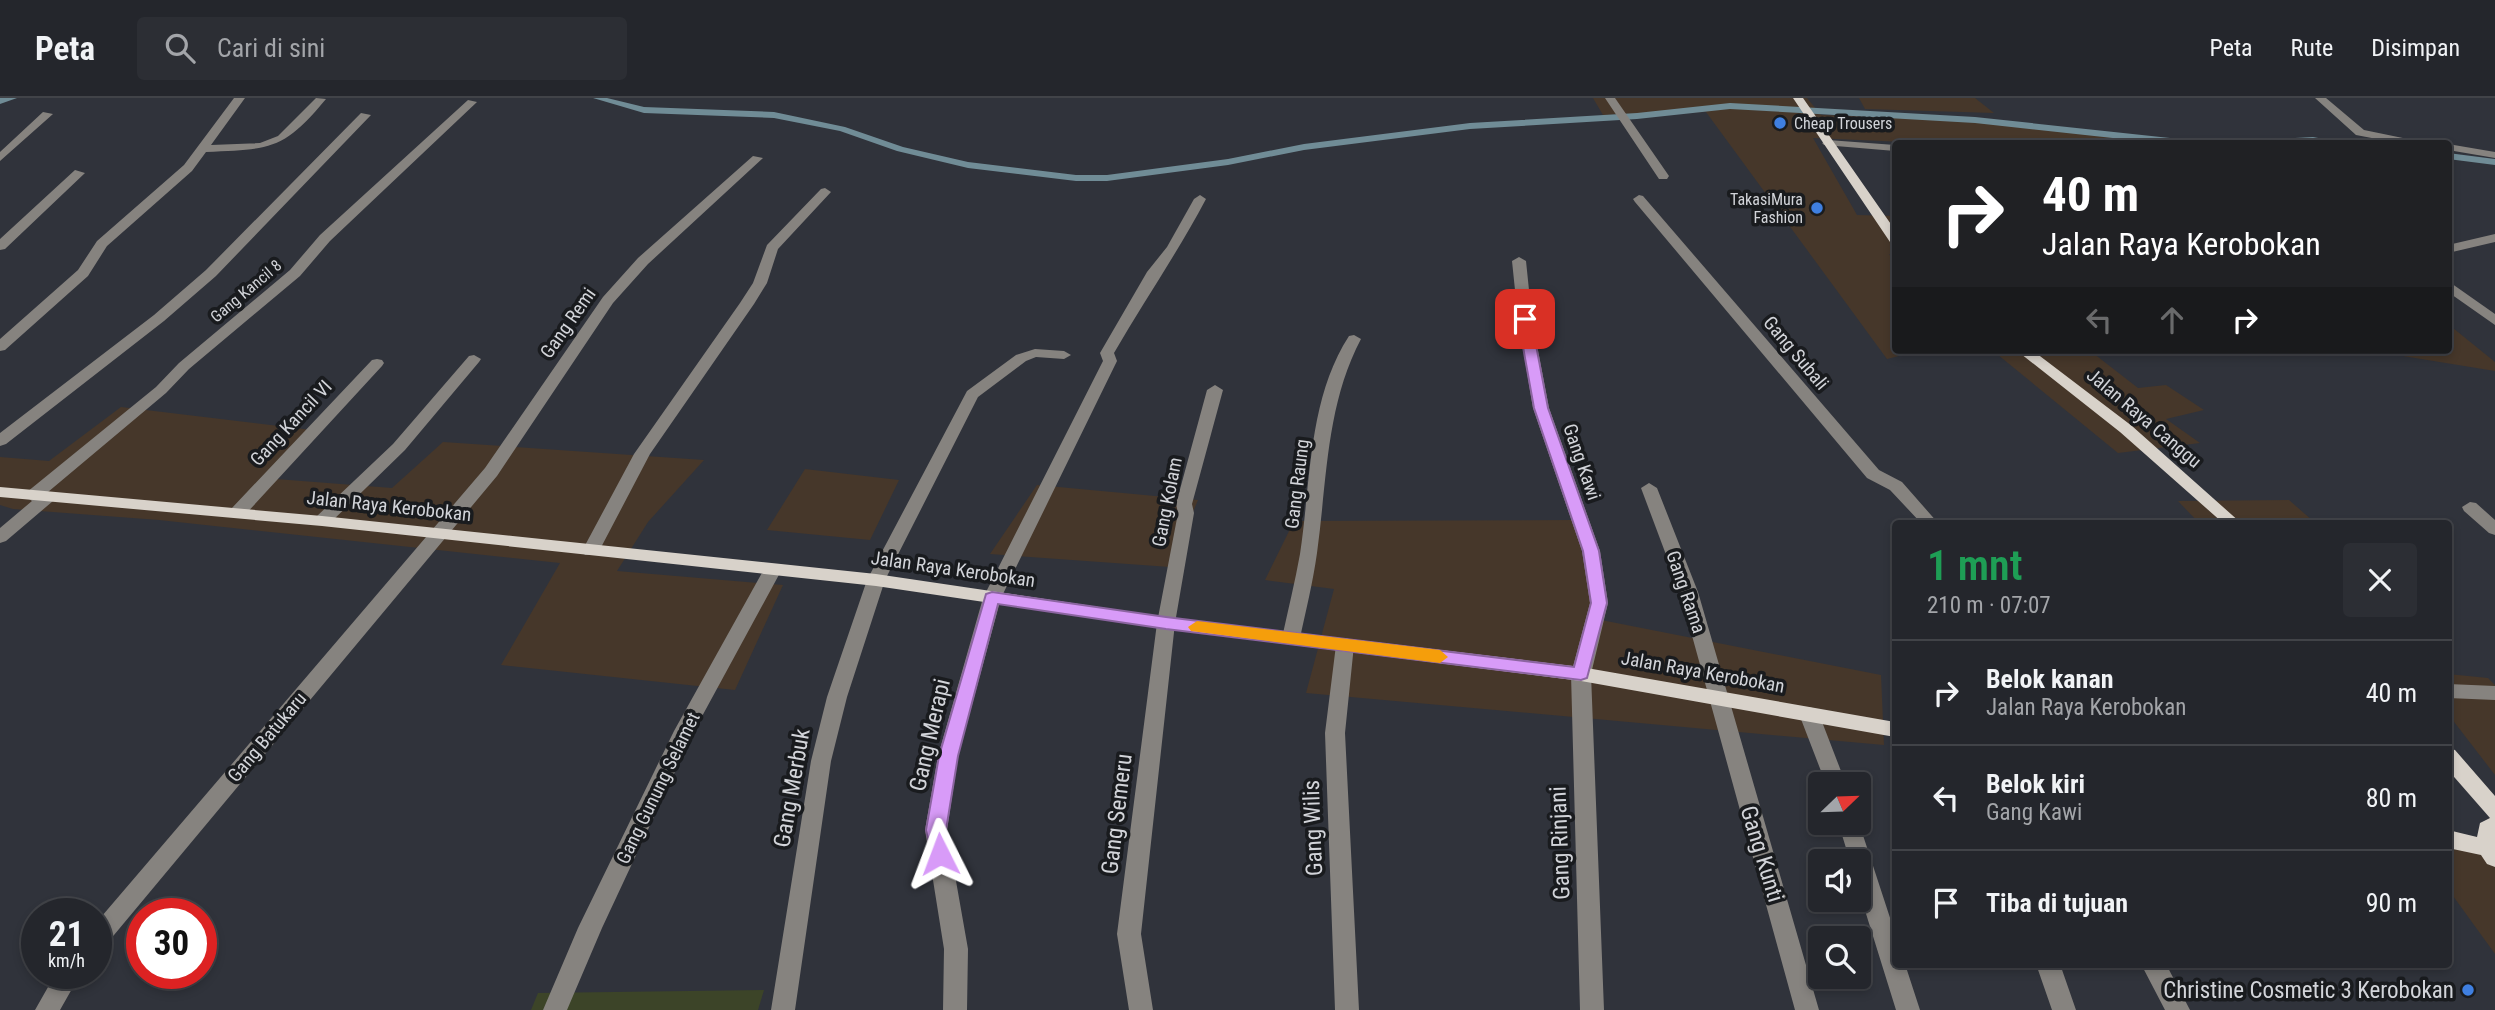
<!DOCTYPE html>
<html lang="id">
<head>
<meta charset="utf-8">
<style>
  :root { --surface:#24262c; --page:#2c2e34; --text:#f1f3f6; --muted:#a3a5a9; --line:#414348 }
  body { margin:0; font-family:"Roboto Condensed",sans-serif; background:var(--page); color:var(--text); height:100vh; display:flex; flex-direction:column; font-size:26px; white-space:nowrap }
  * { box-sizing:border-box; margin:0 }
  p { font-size:23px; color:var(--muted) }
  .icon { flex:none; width:38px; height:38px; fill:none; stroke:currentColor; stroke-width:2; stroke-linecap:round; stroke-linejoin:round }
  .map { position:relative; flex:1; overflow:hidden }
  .panel { position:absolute; left:1892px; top:422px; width:560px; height:448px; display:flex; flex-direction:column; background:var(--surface); border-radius:7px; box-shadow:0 4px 10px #0003,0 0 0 2px var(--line) }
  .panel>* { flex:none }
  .top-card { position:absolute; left:1892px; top:42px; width:560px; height:214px; border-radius:7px; box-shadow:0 4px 10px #0003,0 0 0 2px var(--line); background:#202124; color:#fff; overflow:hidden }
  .needle { width:46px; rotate:67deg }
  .tools { position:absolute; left:1808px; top:674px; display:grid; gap:14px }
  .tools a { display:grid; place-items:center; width:63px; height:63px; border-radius:7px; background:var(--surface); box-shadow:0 4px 10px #0003,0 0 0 2px var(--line); font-size:35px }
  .speed { position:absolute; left:21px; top:800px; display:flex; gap:14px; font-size:35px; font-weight:700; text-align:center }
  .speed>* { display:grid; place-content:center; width:91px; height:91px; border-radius:50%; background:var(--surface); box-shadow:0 4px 10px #0003,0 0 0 2px var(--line); line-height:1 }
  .speed small { font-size:18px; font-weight:400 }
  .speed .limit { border:10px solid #d22; background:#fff; color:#111 }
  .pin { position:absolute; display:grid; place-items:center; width:60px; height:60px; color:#fff; margin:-30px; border-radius:14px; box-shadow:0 4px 10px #0006 }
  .me { position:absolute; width:77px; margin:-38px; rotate:357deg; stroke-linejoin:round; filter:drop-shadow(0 0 5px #0008) }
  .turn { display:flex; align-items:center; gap:24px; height:147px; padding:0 35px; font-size:32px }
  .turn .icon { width:91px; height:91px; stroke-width:2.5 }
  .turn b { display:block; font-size:49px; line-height:60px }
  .lanes { display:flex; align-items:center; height:66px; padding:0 35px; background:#0003; justify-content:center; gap:35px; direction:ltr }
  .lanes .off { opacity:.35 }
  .round { display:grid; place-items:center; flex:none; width:74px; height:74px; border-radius:7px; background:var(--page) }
  .overview { display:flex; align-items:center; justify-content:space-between; height:119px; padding:0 35px }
  h1 { font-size:42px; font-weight:600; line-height:52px; color:#1e9e55 }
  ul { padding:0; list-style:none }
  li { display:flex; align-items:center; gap:21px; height:105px; padding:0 35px; border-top:2px solid var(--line) }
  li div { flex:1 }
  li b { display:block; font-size:26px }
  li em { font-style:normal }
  header { display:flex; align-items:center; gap:42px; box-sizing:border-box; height:98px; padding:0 35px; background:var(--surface); border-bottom:2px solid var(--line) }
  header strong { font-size:33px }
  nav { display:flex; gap:38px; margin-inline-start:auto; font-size:24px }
  .search { width:490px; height:63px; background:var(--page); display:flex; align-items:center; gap:18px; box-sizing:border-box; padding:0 24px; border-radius:7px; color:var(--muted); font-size:26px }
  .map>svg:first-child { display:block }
  .commercial { fill:#46372a }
  .green { fill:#3c4428 }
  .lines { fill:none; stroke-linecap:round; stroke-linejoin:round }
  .stream { fill:#708c96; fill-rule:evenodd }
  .minor { fill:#86837f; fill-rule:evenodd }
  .major { fill:#d8d2ca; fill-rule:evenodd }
  .route { fill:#d89bf8; stroke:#8c65a1; stroke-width:2 }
  .slow { fill:#f59e0b }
  .shop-dot { fill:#3f7fe0; stroke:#191b1e; stroke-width:2.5 }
  .labels { text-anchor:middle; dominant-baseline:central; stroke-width:7; stroke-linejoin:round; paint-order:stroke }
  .far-poi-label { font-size:16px; fill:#d2d4d9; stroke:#191b1e; text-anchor:start }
  .far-street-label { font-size:16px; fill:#d2d4d9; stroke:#191b1e }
  .street-label { font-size:19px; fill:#d2d4d9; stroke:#191b1e }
  .near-street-label { font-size:23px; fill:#d2d4d9; stroke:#191b1e }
  .near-poi-label { font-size:23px; fill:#d2d4d9; stroke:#191b1e; text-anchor:end }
</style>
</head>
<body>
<header>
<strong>Peta</strong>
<div class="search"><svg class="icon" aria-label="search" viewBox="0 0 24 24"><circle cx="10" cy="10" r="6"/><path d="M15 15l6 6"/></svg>Cari di sini</div>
<nav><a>Peta</a><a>Rute</a><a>Disimpan</a></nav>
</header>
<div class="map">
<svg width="2495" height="912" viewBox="0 0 2495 912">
  <rect width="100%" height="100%" fill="#30333b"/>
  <path class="commercial" d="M1593,0H1807L1821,17L1980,23L2171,45L1950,46L1813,40L1857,117L1895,118V156H1889L1895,163V252H1922L1887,261L1706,14L1603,17Z
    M1859,0H1975L1994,15L1865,11Z
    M2448,226L2495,264V273L2366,252H2448Z
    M1992,252H2089L2138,290L2166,287L2204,312L2166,321L2200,345L2118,355Z
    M121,309L320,333L276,381L392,390L443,344L704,362L648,424L617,473L783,487L735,592L501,567L560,465L159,422L13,411L0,407V359L49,363Z
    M805,371L899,382L870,442L767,432Z
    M1037,387L1198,402L1170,469L990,456Z
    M2289,402L2313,423L2199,425L2178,403Z
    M1575,422L1596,521L1881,577L1884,647L1306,595L1334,491L1265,482L1294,423Z
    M2448,576L2488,580L2495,587V677L2448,616Z
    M2448,746L2495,760V856L2448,791Z"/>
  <path class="green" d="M764,892L758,912H531L538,895Z"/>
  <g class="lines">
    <path class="stream" d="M0,0H17L0,6Z
      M593,0H607L644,9L774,14L845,29L903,49L968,64L1076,77H1107L1228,61L1304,46L1470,25L1637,15L1730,5L1975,19L2198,43L2202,46H2168L1975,25L1730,11L1637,21L1470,31L1304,52L1228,67L1107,83H1076L968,70L897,53L840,33L774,20L644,15Z
      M2313,39L2349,46H2239L2243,43Z
      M2448,55L2495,61V67L2448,61Z"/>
    <path class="minor" d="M234,0H245L211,47L260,45L278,38L316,0L326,1C283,53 270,51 206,54L192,73L107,148L88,178L5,252L0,253V241L78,172L97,143L184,67Z
      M1605,0H1615L1669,78L1667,81H1659Z
      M2315,0H2326L2364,32L2432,46H2403L2356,37Z
      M468,2L477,4L330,143L300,178L189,271L166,295L48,394L55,399L53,403L6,443L0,445V430L32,403L25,398L27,394L156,289L179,265L290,172L320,137Z
      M43,14L53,16L0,63V54Z
      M361,15L371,17L216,178L164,223L6,346L0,348V335L154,217L206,172Z
      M1828,42L1895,47V53L1824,47L1822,45Z
      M2448,46L2495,54V60L2448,52Z
      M753,58L763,60L648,166L613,205L497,378L104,849L96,852V825L485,370L603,199L638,160Z
      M75,72L85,75L5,151L0,152V141Z
      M825,90L831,94L778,151L767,185L754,206L650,356L597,457H585L582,453L634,356L740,205L753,185L767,147L821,91Z
      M1200,97L1206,101C1178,154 1144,203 1114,255L1117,263L1001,500L958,658L947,732L968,851L967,912H943L944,851L925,732L938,658L983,500L1103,263L1100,255L1147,174L1167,149L1194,101Z
      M1639,97L1643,98L1879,372L1902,384L1938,425H1921L1890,392L1867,380L1635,104L1633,101Z
      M2495,136V144L2448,155V147Z
      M1519,159L1526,163L1532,221L1549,310L1600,453L1608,505L1591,576L1604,912H1580L1571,576L1590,505L1582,453L1533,310L1518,221L1512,163Z
      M2448,183L2495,216V227L2448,194Z
      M1354,237L1361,241C1326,307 1327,383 1317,455C1313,484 1306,512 1300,540L1298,545H1284L1282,540C1288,512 1295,484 1300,456C1311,384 1308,301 1349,238Z
      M1035,251L1064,253L1071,257L1064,261L1036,259L1026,263L978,299L885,482L847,599L831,663L795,912H771L811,663L827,599L867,482L967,293L1016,257Z
      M474,257L481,261L479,264L405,352L328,427H316L313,423L316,419L393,346L469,258Z
      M377,261L382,262L384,265L382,268L243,419H231L229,415L231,411L372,262Z
      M1215,287L1223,292L1192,406L1194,415L1175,525L1141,836L1153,912H1129L1117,836L1157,525L1178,415L1176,406L1207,292Z
      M1649,385L1657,390L1698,494L1819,912H1795L1680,494L1641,390Z
      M2470,404L2476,405L2495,422V437L2489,435L2464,413L2462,409Z
      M772,467L781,473L694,633L602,830L567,912H543L578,830L674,633L763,473Z
      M1345,540L1352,542L1354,547L1345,635L1359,912H1335L1325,635L1336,547L1338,542Z
      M2448,586L2495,588V602L2448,600Z
      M1809,609L1816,611L1819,616L1846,686H1826L1799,616L1802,611Z
      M1858,722L1895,835V866H1905L1920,912H1896L1858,790V763H1850L1838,724H1858Z
      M2036,866H2060L2076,912H2052Z
      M2141,866H2166L2190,912H2165Z
      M56,875H81L60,912H35Z"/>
    <path class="major" d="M1793,0H1803L1895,132V145L1890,144Z
      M2016,252H2032L2132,328L2241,425H2223L2120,334Z
      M0,389L322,418L876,476L1166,519L1581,569L1895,624V639L1581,583L1166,531L876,488L322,428L0,399Z
      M2448,650L2455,652L2495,698V769L2487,766L2481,757L2448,750V732L2477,739L2480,725L2490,720L2448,672Z"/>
  </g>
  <path class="route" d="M1525,217L1531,221L1548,310L1599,453L1607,505L1587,580L1581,582L1166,531L998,506L958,658L946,732L950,756L947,762L940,764L933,762L926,732L939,658L986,496L992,494L1166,519L1574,569L1591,505L1583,453L1534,310L1518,221Z"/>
  <path class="slow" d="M1197,523L1440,552L1448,559L1440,565L1191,533L1188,529Z"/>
  <g class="shop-dot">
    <circle cx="1780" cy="25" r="7"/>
    <circle cx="1817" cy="110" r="7"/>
    <circle cx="2468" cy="892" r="7"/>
  </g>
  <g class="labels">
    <g class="far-poi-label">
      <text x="1794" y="25">Cheap Trousers</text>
      <text x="1803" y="101" text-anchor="end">TakasiMura<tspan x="1803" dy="18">Fashion</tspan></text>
    </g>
    <g class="far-street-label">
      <text transform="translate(246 193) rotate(-40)">Gang Kancil 8</text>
    </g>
    <g class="street-label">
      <text transform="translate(568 225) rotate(-55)">Gang Remi</text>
      <text transform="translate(1796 255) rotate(50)">Gang Subali</text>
      <text transform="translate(2144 320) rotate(40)">Jalan Raya Canggu</text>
      <text transform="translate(291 325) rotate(-47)">Gang Kancil VI</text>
      <text transform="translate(1582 364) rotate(71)">Gang Kawi</text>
      <text transform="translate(1297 386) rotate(-83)">Gang Raung</text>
      <text transform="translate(1167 404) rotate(-79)">Gang Kolam</text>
      <text transform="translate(389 408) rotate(6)">Jalan Raya Kerobokan</text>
      <text transform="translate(953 471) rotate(8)">Jalan Raya Kerobokan</text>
      <text transform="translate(1686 494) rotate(71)">Gang Rama</text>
      <text transform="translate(1703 574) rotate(10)">Jalan Raya Kerobokan</text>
      <text transform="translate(267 639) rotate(-50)">Gang Batukaru</text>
      <text transform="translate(658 690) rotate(-64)">Gang Gunung Selamet</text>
    </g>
    <g class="near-street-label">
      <text transform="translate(930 637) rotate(-77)">Gang Merapi</text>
      <text transform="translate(792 690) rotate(-80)">Gang Merbuk</text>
      <text transform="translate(1117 716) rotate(-83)">Gang Semeru</text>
      <text transform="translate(1313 730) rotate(-92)">Gang Wilis</text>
      <text transform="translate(1560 745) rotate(-92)">Gang Rinjani</text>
      <text transform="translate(1762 756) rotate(73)">Gang Kunti</text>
    </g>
    <g class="near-poi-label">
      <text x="2454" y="892">Christine Cosmetic 3 Kerobokan</text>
    </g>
  </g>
</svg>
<div class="tools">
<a><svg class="needle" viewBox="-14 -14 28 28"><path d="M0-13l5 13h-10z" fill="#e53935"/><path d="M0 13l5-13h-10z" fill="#a3a5a9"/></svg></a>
<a><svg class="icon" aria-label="sound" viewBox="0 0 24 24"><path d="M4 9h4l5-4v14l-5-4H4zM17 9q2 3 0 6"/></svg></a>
<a><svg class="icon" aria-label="search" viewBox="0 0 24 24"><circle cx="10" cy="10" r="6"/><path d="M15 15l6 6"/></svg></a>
</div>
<div class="speed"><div>21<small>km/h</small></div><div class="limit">30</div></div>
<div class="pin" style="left:1525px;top:221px;background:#d93025"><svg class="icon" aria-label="arrive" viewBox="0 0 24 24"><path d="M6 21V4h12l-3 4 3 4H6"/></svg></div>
<svg class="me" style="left:940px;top:756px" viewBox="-20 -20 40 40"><path d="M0-17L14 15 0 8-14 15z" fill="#d89bf8" stroke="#fff" stroke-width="4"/></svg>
<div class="top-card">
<div class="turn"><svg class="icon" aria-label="right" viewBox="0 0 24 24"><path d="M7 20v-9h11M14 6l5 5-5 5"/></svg><div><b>40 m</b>Jalan Raya Kerobokan</div></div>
<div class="lanes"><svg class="icon off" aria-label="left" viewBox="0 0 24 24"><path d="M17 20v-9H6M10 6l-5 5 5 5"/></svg><svg class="icon off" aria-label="ahead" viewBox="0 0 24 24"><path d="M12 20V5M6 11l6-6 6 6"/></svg><svg class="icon" aria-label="right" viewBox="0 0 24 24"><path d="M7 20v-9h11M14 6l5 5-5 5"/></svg></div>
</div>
<section class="panel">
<div class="overview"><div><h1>1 mnt</h1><p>210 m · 07:07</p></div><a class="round"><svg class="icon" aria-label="close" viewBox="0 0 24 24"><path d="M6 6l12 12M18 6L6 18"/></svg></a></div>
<ul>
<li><svg class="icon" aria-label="right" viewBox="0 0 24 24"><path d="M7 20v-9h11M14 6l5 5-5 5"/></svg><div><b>Belok kanan</b><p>Jalan Raya Kerobokan</p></div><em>40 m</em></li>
<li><svg class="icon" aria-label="left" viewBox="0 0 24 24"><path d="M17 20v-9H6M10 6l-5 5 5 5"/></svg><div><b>Belok kiri</b><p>Gang Kawi</p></div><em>80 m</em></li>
<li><svg class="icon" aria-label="arrive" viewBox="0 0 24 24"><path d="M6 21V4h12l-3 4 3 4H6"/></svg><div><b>Tiba di tujuan</b></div><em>90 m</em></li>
</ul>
</section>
</div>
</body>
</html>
